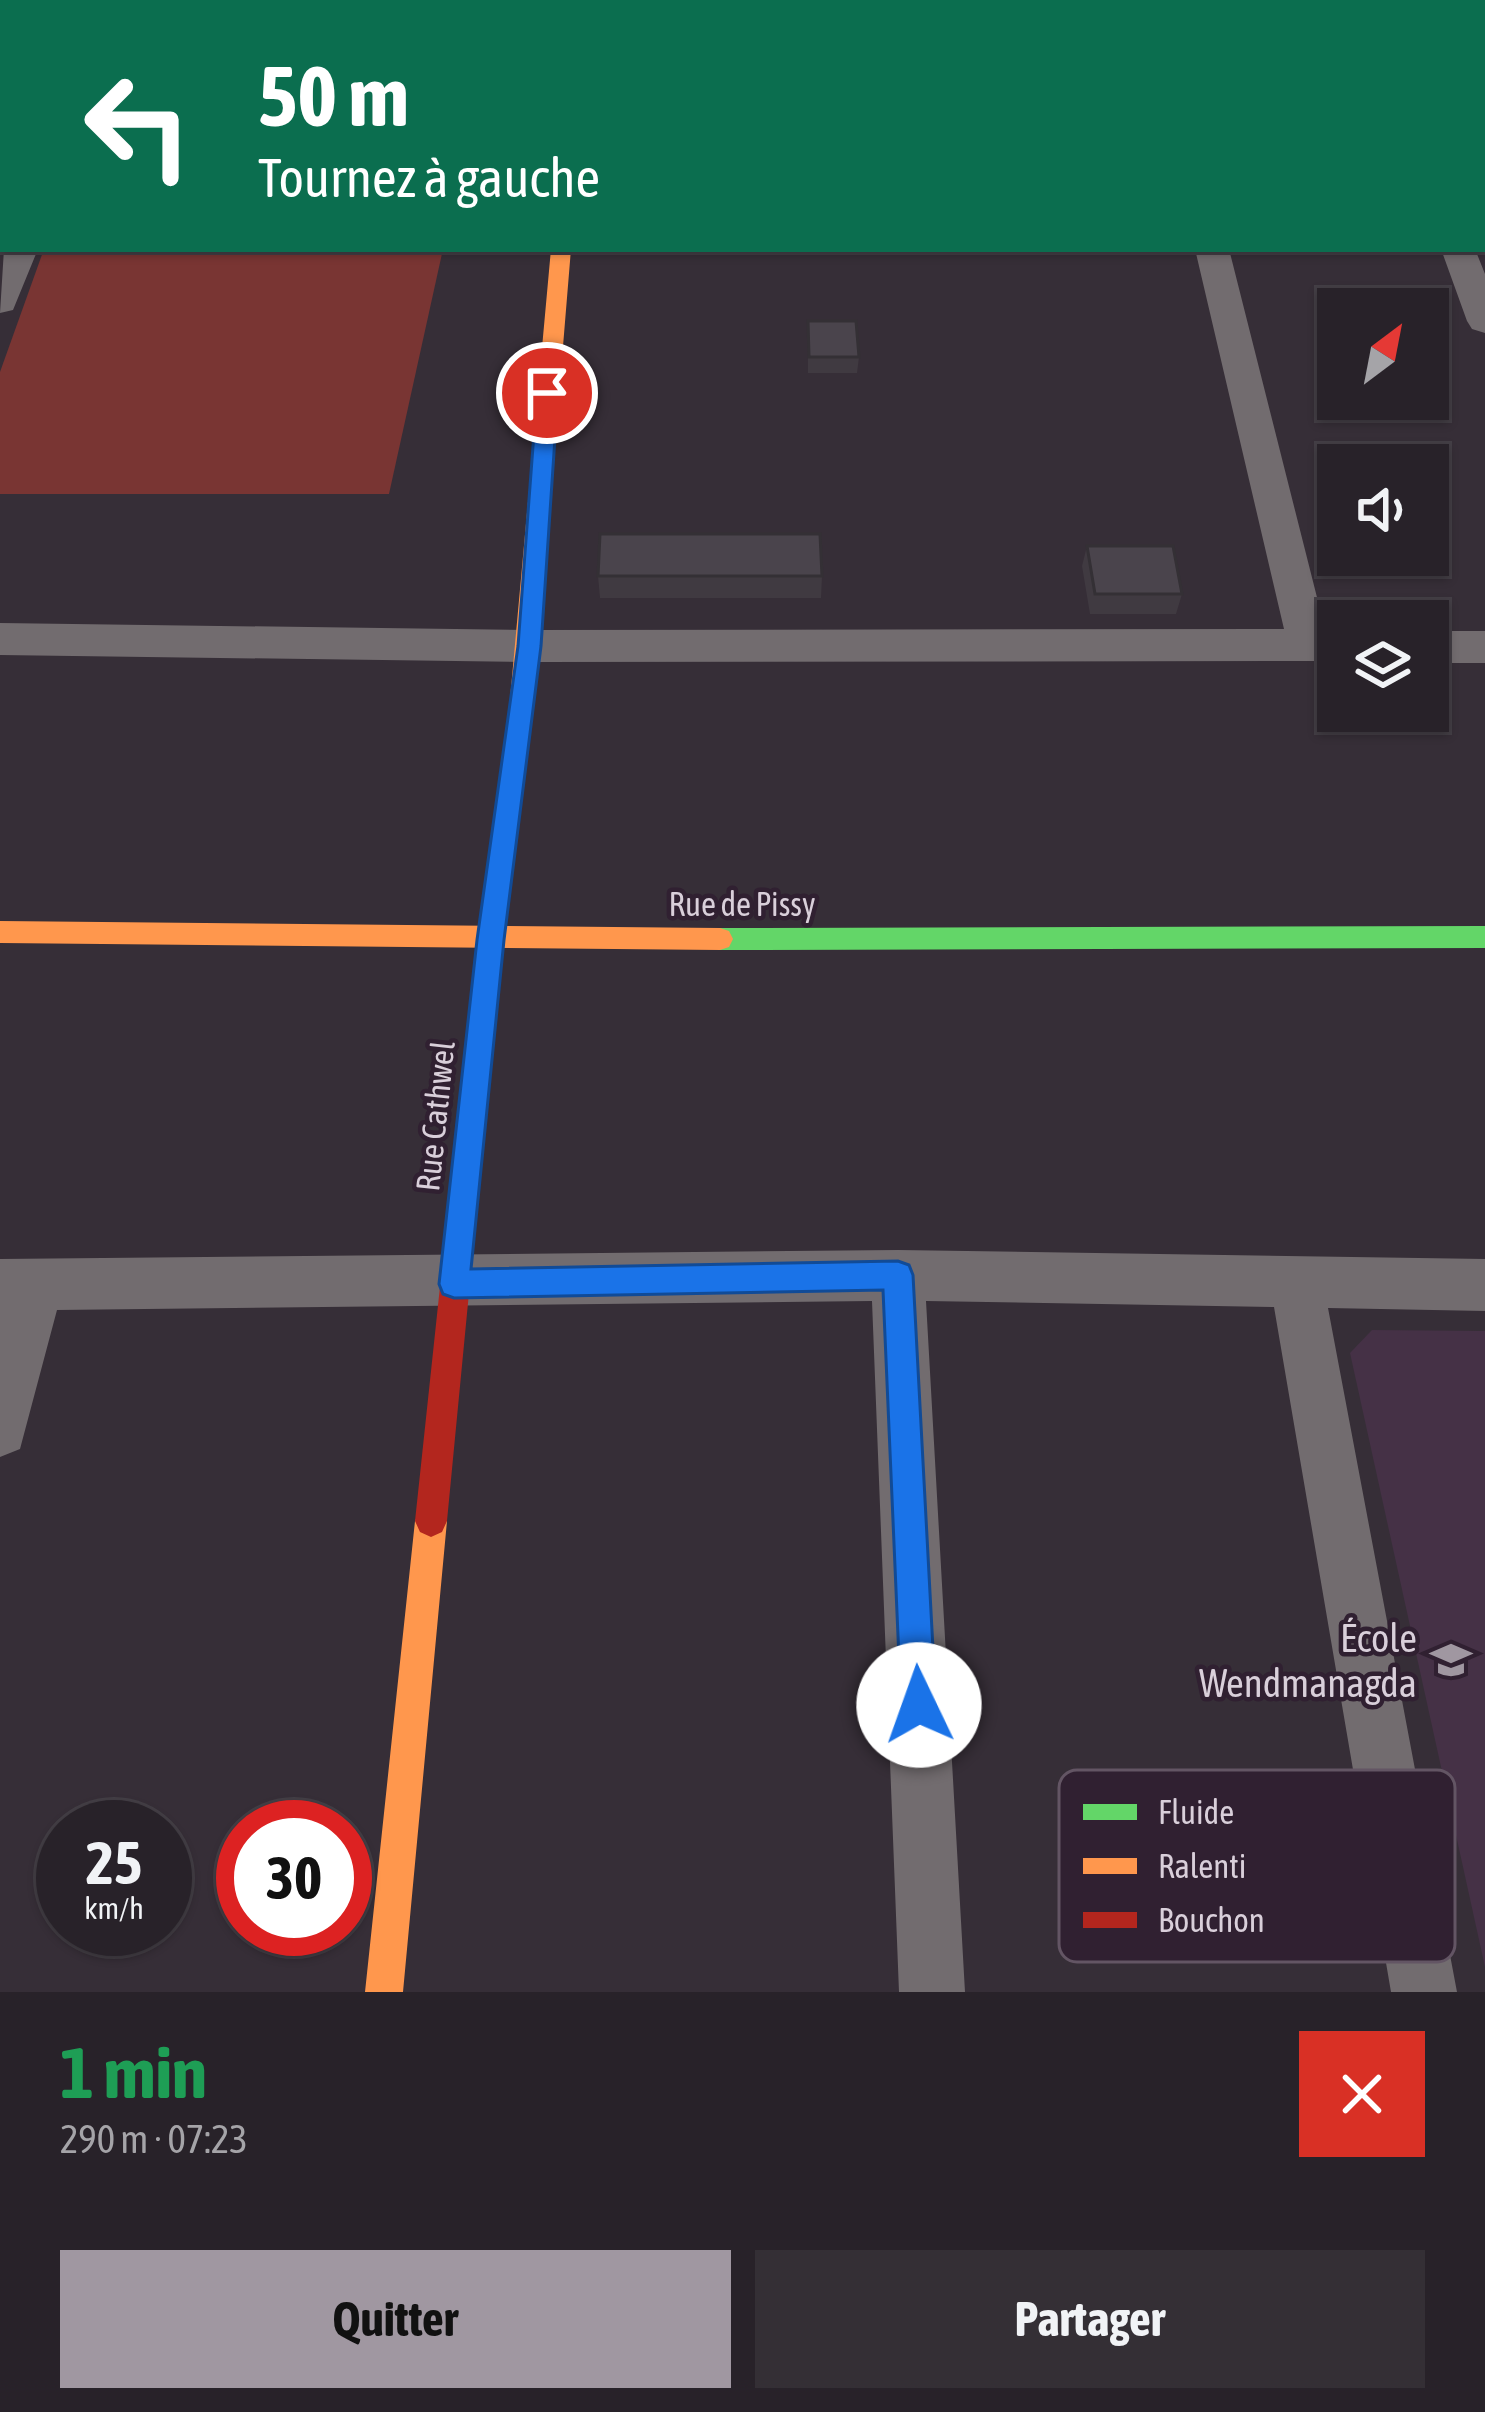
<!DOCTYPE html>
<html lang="fr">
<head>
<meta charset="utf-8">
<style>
  :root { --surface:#282229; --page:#342f35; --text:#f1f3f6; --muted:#a5a4a8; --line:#443f46; --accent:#a097a1 }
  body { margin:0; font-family:"Asap Condensed",sans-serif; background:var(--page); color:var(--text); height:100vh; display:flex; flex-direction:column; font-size:45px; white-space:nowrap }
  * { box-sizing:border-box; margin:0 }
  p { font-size:39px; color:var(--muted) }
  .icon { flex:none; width:66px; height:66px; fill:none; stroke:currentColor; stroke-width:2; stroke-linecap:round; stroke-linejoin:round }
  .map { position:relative; height:1992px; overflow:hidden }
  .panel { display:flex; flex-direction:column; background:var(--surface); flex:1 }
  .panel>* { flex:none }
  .top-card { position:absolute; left:0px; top:0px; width:1485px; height:252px; box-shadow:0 3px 9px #0004,0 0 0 3px var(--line); background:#0b6e4f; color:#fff; overflow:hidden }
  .needle { width:78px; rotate:32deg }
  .tools { position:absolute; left:1317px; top:288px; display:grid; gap:24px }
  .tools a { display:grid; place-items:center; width:132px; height:132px; border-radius:0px; background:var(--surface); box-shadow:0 3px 9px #0004,0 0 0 3px var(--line); font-size:60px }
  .speed { position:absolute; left:36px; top:1800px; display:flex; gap:24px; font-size:60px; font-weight:700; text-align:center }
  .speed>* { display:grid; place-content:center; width:156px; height:156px; border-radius:50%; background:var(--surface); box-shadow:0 3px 9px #0004,0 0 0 3px var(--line); line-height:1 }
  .speed small { font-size:30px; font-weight:400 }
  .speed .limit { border:18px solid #d22; background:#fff; color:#111 }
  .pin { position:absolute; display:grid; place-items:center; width:102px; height:102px; color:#fff; margin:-51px; border:6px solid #fff; border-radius:50%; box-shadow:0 3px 12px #0007 }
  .me { position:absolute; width:132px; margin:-66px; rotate:357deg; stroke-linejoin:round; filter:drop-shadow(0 0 9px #0008) }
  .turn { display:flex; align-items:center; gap:42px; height:252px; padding:0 60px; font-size:54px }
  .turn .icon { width:156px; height:156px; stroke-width:2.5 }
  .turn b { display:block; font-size:84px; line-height:102px }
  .round { display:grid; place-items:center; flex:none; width:126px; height:126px; border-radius:0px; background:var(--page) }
  .head { display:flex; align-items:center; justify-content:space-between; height:204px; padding:0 60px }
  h1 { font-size:72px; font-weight:700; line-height:90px; color:#1e9e55 }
  .primary-button { display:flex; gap:24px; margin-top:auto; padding:24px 60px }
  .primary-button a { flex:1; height:138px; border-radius:0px; background:var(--accent); color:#111; font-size:48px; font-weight:700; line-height:138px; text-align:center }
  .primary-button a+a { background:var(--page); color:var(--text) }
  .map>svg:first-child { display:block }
  .built { fill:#453146 }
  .green { fill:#793533 }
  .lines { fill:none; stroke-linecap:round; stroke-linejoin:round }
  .street { fill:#726c6f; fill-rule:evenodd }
  .fast { fill:#63d668; fill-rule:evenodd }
  .slow { fill:#ff974d; fill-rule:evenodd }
  .jam { fill:#b3261e; fill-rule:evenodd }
  .wall { fill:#403a41 }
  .building { fill:#4a444c; stroke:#343035; stroke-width:3 }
  .route { fill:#1a73e8; stroke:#114b97; stroke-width:3 }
  .labels { text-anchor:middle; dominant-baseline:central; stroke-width:9; stroke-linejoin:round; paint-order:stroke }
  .street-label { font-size:33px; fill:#d9cfda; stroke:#302031 }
  .near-poi-label { font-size:39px; fill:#d9cfda; stroke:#302031; text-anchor:end }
  .key { fill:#302031; stroke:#635564; stroke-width:3 }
  .key-label { font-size:33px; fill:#d9cfda }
</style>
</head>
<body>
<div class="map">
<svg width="1485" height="1992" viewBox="0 0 1485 1992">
  <rect width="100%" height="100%" fill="#362e37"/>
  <path class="built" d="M1372,1330L1485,1331V1967L1350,1353Z"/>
  <path class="green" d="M44,249H443L389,494H0V372Z"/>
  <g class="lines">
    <path class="street" d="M570,0H600V3H570Z
      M1130,0H1160L1161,3H1131Z
      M1353,0H1383L1384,3H1354Z
      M0,188H3V208H0Z
      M4,249H38L13,310L0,313Z
      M1195,249H1229L1325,629H1338V661L529,662L0,655V623L529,630L1284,629Z
      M1441,249H1475L1485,274V333L1472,329L1467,321Z
      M1428,631H1485V663H1428Z
      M898,1250L1485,1259V1311L1328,1308L1457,1992H1391L1274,1307L926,1301L965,1992H899L872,1301L57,1310L20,1449L0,1457V1259Z"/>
    <path class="fast" d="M1485,926V948L720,950L711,947L707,939L711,931L720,928Z"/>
    <path class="slow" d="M551,249H571L534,699L522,708L510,699Z
      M0,921L720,928L729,931L733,939L729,947L720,950L0,943Z
      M431,1505L442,1510L447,1521L403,1992H365L415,1521L420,1510Z"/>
    <path class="jam" d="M522,690L534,699L503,940L447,1521L442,1532L431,1537L420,1532L415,1521L477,940L510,699Z"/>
  </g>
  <path class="wall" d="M808,321L859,357L857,373H808Z
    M1087,546L1182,594L1176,614H1090L1082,566Z
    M598,576H822L821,598H600Z"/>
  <path class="building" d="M808,321H856L859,357H809Z
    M600,534H820L822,576H598Z
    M1087,546H1173L1182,594H1095Z"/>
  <path class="route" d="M547,386L558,393L541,646L504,940L471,1269L898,1261L909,1265L913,1275L936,1705L931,1717L919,1722L906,1717L901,1705L883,1290L454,1298L443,1294L439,1284L477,940L518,646L537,393Z"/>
  <defs>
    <g id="school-bare" transform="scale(3.24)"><path d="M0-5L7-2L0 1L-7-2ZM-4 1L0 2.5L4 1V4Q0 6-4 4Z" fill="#a097a1" stroke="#302031" stroke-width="2.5" paint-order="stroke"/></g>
  </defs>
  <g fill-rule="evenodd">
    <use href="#school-bare" x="1451" y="1660"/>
  </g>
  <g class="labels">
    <g class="street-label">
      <text x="742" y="904">Rue de Pissy</text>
      <text transform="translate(435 1116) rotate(-84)">Rue Cathwel</text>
    </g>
    <g class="near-poi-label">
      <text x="1417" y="1638">École<tspan x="1417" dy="45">Wendmanagda</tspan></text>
    </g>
  </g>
  <rect x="1059" y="1770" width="396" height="192" rx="18" class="key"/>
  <rect x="1083" y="1804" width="54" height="16" fill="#63d668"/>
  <rect x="1083" y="1858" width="54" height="16" fill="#ff974d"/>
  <rect x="1083" y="1912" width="54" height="16" fill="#b3261e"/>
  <g class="key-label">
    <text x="1158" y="1824">Fluide</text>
    <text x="1158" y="1878">Ralenti</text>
    <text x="1158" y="1932">Bouchon</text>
  </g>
</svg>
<div class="tools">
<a><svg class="needle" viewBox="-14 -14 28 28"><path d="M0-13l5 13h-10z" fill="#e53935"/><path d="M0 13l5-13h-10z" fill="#a5a4a8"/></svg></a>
<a><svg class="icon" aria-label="sound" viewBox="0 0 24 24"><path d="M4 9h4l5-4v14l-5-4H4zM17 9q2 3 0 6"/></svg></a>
<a><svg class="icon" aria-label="layers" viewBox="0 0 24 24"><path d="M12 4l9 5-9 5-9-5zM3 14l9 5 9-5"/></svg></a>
</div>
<div class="speed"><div>25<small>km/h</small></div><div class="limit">30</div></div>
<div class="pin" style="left:547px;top:393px;background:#d93025"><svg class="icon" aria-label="arrive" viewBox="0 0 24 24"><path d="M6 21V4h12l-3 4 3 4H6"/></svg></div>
<svg class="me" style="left:919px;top:1705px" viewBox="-20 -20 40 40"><circle r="19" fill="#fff"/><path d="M0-13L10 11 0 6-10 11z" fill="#1a73e8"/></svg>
<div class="top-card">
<div class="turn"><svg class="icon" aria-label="left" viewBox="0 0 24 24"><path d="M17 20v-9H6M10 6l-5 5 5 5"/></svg><div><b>50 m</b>Tournez à gauche</div></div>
</div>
</div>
<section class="panel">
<div class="head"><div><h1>1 min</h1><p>290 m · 07:23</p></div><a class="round" style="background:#d93025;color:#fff"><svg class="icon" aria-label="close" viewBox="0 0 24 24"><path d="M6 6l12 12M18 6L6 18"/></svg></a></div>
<div class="primary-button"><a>Quitter</a><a>Partager</a></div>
</section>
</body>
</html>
